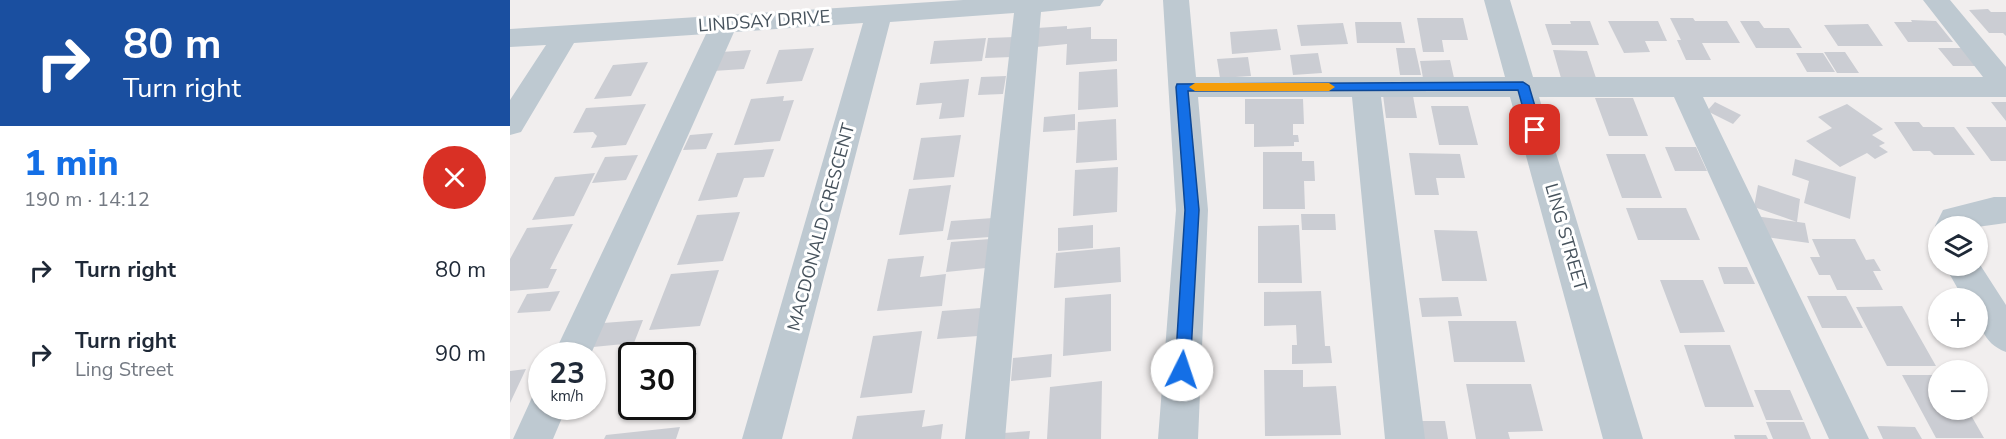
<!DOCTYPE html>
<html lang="en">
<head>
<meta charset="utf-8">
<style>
  :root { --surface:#fff; --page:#f6f6f7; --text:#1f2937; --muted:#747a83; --accent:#146fe6 }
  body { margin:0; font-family:"Nunito Sans",sans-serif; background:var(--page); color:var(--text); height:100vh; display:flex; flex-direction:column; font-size:22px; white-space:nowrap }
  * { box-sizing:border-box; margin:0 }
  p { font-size:20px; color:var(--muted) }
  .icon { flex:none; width:33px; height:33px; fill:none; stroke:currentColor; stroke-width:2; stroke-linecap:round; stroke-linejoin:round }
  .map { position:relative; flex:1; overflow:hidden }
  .details { display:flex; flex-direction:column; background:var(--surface); width:510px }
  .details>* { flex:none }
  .hud { background:#1a4fa0; color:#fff; overflow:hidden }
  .controls { position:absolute; left:1418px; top:216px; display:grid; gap:12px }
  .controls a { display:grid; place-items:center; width:60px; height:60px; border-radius:50%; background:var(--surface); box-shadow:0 2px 4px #0004; font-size:30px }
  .speed { position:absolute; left:18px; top:342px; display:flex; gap:12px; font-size:30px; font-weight:700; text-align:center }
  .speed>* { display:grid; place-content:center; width:78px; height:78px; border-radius:50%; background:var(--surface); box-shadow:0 2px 4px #0004; line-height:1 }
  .speed small { font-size:15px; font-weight:400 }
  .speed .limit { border:3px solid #111; border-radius:9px; background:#fff; color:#111 }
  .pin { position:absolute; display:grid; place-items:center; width:51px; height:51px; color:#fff; margin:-26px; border-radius:12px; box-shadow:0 3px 9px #0006 }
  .me { position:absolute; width:66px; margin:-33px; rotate:4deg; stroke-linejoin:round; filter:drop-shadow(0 0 4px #0008) }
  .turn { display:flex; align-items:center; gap:21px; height:126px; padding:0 24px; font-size:27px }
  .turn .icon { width:78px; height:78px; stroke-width:2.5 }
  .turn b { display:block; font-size:42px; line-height:51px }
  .round { display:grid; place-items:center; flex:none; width:63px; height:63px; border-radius:32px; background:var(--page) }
  .summary { display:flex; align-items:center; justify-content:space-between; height:102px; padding:0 24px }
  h1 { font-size:36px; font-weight:800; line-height:45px; color:var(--accent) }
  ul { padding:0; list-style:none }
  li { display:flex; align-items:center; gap:18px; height:84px; padding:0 24px }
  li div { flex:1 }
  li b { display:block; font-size:22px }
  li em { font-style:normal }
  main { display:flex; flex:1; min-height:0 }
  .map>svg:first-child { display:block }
  .building { fill:#cbcdd3 }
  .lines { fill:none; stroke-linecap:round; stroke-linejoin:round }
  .minor { fill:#bec9d1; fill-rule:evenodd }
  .route { fill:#146fe6; stroke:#0d4896; stroke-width:1.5 }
  .slow { fill:#f59e0b }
  .labels { text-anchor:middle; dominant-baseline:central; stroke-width:6; stroke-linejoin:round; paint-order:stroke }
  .street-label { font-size:18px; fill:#46525c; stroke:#fff }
</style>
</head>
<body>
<main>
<section class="details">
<div class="hud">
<div class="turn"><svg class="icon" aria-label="right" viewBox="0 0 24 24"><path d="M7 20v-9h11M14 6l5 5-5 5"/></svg><div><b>80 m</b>Turn right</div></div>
</div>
<div class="summary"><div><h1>1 min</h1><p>190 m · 14:12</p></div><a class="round" style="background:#d93025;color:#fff"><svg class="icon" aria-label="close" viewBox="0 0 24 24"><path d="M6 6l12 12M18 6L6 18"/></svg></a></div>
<ul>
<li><svg class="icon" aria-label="right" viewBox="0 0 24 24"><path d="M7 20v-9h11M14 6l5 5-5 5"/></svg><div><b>Turn right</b></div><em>80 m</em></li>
<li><svg class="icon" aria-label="right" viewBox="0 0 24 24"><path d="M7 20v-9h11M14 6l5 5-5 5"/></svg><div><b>Turn right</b><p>Ling Street</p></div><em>90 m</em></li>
</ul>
</section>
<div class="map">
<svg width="1496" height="439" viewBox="0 0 1496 439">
  <rect width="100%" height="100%" fill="#f1eeee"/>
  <path class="building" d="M1478,9L1481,12H1496V36L1493,33H1479L1459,10Z
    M907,18H953L958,40H932L934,52H913Z
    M1160,18H1183L1185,21H1217L1230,43H1192L1201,60H1176L1167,40H1171Z
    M1401,20L1426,21L1443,42H1398L1384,22H1402Z
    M1060,21H1080L1089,45H1042L1035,24H1061Z
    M1098,21H1148L1157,41H1135L1140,52L1114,53Z
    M1230,21H1249L1254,28H1279L1292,48H1246Z
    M845,22H891L895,43H847Z
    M833,23L838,44L791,46L787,25Z
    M1358,24L1373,46H1328L1314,25Z
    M557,26V29L581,27V39H607V61L556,65L557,44L526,47L527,28Z
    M767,29L771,50L722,54L720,32Z
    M505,37L502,57L475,58L478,38Z
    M476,38L472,61L420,64L424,41Z
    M304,48L292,81L256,84L269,50Z
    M886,48H905L911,75H890Z
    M1428,48H1454L1468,66H1443Z
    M241,50L234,69L203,71L211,52Z
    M1043,50L1077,51L1086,78H1051Z
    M1314,52H1335L1349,73H1327Z
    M808,53L812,73L783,75L780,55Z
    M1286,53H1313L1325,72H1297Z
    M738,57L741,76L710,78L707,59Z
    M940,60L944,78H913L910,61Z
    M138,62L121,96L84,99L103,65Z
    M607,69L608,107L568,110L569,72Z
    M496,76L493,94L468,95L471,77Z
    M459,79L454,117L429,119L432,103L406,105L410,83Z
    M873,95L903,96L907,118H876Z
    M274,96L273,101L284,100L270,141L224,145L241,99Z
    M1085,98H1123L1138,136H1099Z
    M735,99H793L794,124H783V135H788L789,142H784V146L744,147V124H735Z
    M1205,102L1231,115L1223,124L1197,111Z
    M1481,102H1496V121Z
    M136,104L116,145L81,148L87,136L83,132L63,133L76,108Z
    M1337,104L1373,129L1362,135L1375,143L1369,146L1378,152L1365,159L1357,153L1330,167L1296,141L1322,128L1308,117Z
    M921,106H958L968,145H929Z
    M565,114V130L533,132L534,117Z
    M606,119L607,160L566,163L568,122Z
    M1384,122H1409L1413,127H1444L1465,155H1424L1420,151H1403Z
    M1456,127H1496V161H1481Z
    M203,133L196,149L173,150L180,135Z
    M451,135L444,177L403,180L411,138Z
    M1155,147H1186L1197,171H1165Z
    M264,149L254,177L234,178L227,197L188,201L207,153Z
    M753,152H792V161H804L805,181H794L795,209H753Z
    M899,153L950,154L955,178H926L929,195H905Z
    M1096,154H1135L1152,198H1112Z
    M128,155L116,180L82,183L95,157Z
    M1285,159L1346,177L1340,219L1294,203L1299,181L1282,175Z
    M608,167L607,212L563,216L565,170Z
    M85,173L64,216L22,220L45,177Z
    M441,185L433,231L389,235L399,189Z
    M1248,185L1290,199L1287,222L1244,207Z
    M1116,208H1176L1190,240H1128Z
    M230,212L213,261L167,265L187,215Z
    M791,214H825L826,230H792Z
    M1245,216L1295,223L1299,243L1256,237Z
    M483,218L480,237L437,240L441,221Z
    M63,224L40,269H47L38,288L0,291V259L17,228Z
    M583,225V248L548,251V228Z
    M789,225L792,283H748V226Z
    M924,230L967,231L977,281H932Z
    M480,239L476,268L436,272L441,242Z
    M1302,239H1345L1356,260L1364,259L1371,271H1363L1373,290H1327L1320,275H1309L1300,257H1310Z
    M610,247L611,282L544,288L546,253Z
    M414,256L410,277L436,274L432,306L367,311L378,259Z
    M1208,267H1237L1245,284H1214Z
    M209,270L190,326L139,330L161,274Z
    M1150,280H1193L1215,332L1170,333Z
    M50,291L40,311L7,313L17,294Z
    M811,291L815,346H820L822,363L782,364V345H787L786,325L754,326V292Z
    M601,294V351L553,356L555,298Z
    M1297,296H1336L1353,328H1312Z
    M948,297L952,316L912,317L909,298Z
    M1392,306L1426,366H1377L1346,307Z
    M471,308L468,336L427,339L432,311Z
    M133,320L124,343L83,347L93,323Z
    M938,321H1006L1015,362H944Z
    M412,331L402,393L350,398L363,336Z
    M1174,345H1220L1244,407H1195Z
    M187,353L173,394H172V354Z
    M542,354L541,377L501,381L503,358Z
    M16,369L0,403V371Z
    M754,370H793V387L826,386L831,435L755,436Z
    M1392,375H1428V410H1458L1474,438H1426Z
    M592,381L591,439H537L540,387Z
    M956,384H1021L1033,431L998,432L1000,439H966Z
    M1244,390H1280L1293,420H1256Z
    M120,406H168L166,413L116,418Z
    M415,410L412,427L433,424L431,439H342L347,416Z
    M910,421H935L938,439H912Z
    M1256,422H1294L1301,439H1263Z
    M1367,426L1405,427L1412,439H1373Z
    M170,427L166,439H94L96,435Z
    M520,431L519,439H492L493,433Z
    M1224,435H1256L1258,439H1225Z"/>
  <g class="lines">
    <path class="minor" d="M453,0H594L590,6L531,12L495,439H455L504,13L380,22L272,439H232L353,23L224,32L80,356H43L196,34L64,43L11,132L0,135V100L36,45L0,47V29Z
      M653,0H679L686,77H995L974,0H1000L1023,77H1473L1413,0H1440L1496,67V97H1193L1359,439H1319L1164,97H1029L1133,439H1093L1000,97H871L915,439H875L842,97H688L698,210L688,439H648L666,210Z
      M1484,197H1496V223L1467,227L1428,226V231L1425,226L1433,210Z
      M1467,260L1496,305V352C1472,343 1467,322 1467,298H1453L1435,266H1467Z
      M32,391V406H57L43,439H3L24,393Z"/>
  </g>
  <path class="route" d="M1013,82L1019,86L1032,130L1025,135L1019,130L1008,90L678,91L689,210L680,370L678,375L672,377L667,375L665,370L675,210L666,87L667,84Z"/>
  <path class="slow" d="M685,83H819L825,87L819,91H685L679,87Z"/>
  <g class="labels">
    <g class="street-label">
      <text transform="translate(254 21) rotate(-4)">LINDSAY DRIVE</text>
      <text transform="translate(311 227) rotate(-75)">MACDONALD CRESCENT</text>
      <text transform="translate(1056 237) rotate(74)">LING STREET</text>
    </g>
  </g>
</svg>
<div class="controls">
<a><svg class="icon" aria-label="layers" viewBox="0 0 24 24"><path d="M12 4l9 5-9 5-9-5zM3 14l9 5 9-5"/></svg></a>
<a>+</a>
<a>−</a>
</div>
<div class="speed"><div>23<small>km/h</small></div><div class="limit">30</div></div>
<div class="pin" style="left:1025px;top:130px;background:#d93025"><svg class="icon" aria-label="arrive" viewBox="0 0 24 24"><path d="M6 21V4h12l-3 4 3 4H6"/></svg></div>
<svg class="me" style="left:672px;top:370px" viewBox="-20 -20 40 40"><circle r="19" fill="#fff"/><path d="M0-13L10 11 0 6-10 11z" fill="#146fe6"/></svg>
</div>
</main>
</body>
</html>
